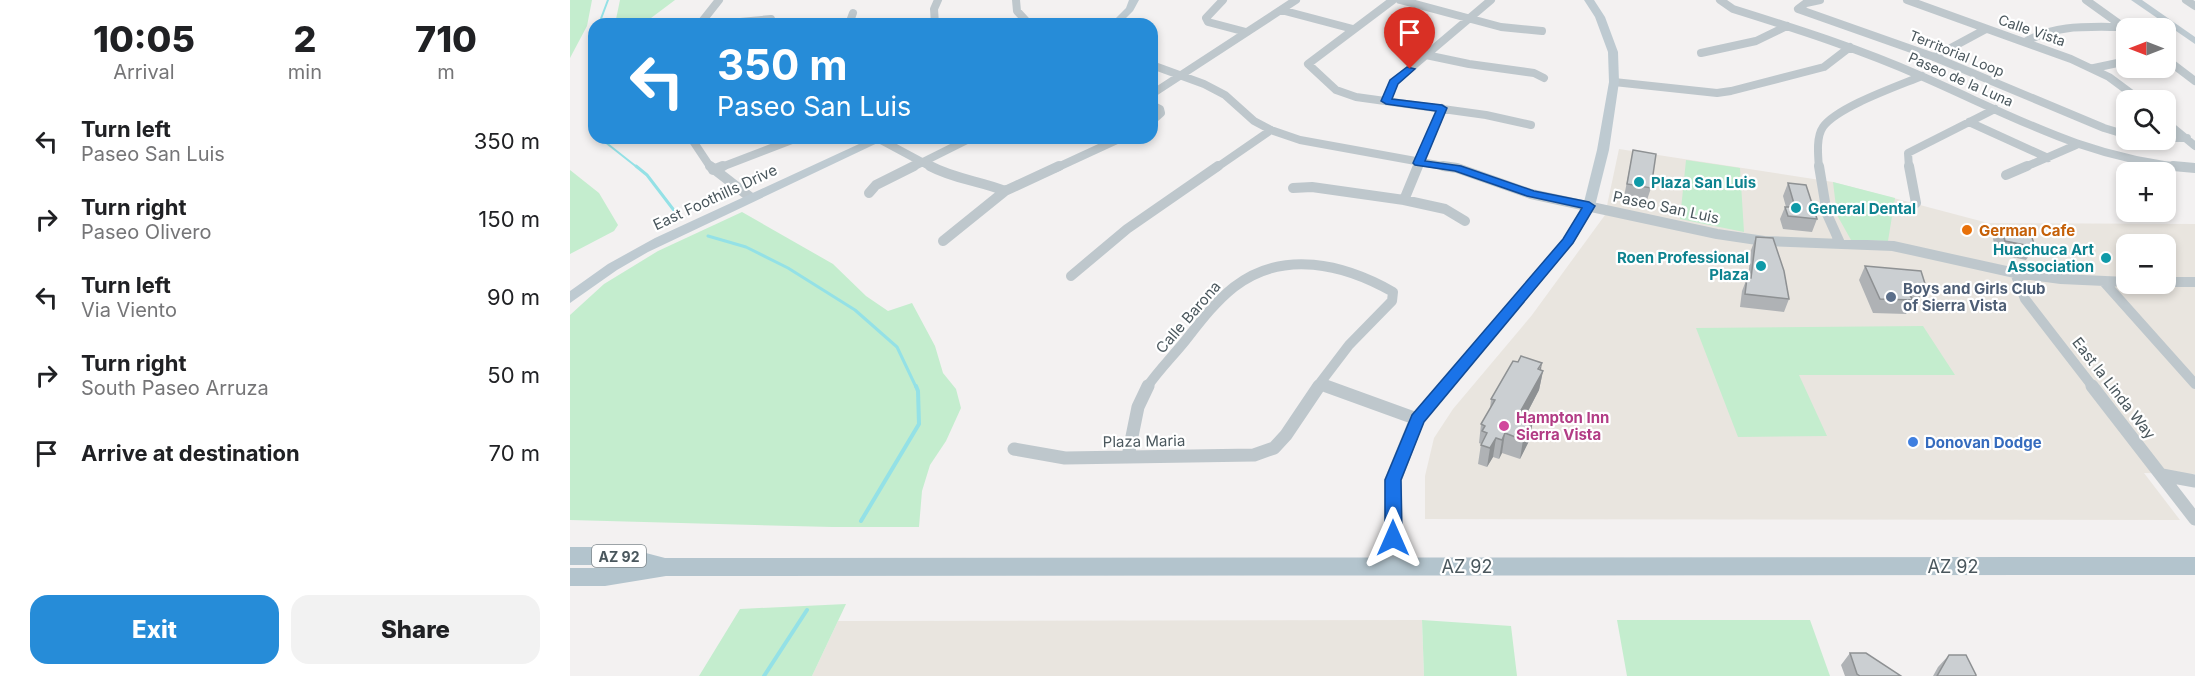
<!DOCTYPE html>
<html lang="en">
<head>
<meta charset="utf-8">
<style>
  :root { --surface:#fff; --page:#f2f2f2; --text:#202124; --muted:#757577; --accent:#268cd8 }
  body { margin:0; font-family:Inter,sans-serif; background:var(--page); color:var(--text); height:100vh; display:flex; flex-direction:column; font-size:22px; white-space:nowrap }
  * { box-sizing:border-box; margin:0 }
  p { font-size:20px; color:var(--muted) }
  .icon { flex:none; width:33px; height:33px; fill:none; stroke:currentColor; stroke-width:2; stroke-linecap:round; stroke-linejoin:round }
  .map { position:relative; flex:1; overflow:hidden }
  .details { display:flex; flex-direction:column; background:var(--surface); width:570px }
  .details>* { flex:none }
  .top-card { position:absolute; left:18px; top:18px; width:570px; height:126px; border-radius:18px; box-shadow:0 3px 9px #0003; background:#268cd8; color:#fff; overflow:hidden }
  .needle { width:39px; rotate:270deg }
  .fabs { position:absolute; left:1546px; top:18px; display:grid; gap:12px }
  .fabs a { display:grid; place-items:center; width:60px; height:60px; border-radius:12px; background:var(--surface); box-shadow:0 3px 9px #0003; font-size:30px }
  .pin { position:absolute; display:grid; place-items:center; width:51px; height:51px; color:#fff; margin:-62px -26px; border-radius:50% 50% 50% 0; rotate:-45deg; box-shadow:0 0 6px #0007 }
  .pin .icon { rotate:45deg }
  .me { position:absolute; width:66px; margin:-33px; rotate:0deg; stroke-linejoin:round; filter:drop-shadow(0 0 4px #0008) }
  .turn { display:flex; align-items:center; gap:21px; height:126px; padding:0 30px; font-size:27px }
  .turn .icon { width:78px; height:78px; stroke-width:2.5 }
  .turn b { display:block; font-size:42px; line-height:51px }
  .eta { display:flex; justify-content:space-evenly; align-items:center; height:102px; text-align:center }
  .eta b { font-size:36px; font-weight:800; line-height:42px }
  .action { display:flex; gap:12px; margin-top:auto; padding:12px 30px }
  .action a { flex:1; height:69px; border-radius:18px; background:var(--accent); color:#fff; font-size:24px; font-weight:800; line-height:69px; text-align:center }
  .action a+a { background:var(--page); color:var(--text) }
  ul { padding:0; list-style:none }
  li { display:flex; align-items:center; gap:18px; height:78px; padding:0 30px }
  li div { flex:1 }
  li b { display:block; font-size:22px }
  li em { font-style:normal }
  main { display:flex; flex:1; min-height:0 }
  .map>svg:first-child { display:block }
  .commercial { fill:#e9e5df; fill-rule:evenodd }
  .green { fill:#c4edce }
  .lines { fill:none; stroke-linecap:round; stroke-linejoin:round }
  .stream-far2 { stroke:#94e1e6; stroke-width:2 }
  .stream-far1 { stroke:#94e1e6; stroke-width:3 }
  .stream { stroke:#94e1e6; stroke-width:4 }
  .street-far2 { stroke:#bec7cc; stroke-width:8 }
  .street-far1 { stroke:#bec7cc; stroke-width:10 }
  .street { stroke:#bec7cc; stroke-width:13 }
  .secondary { fill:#becad1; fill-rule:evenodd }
  .primary { fill:#b3c4cd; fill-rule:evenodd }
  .wall { fill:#afb2b5 }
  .shaded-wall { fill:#8e9193 }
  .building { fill:#cbcfd2; stroke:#8e9193; stroke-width:1.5 }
  .route { fill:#1a73e8; stroke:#114b97; stroke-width:1.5 }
  .culture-dot { fill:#0f9aa8; stroke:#fff; stroke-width:2 }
  .food-dot { fill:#e8710a; stroke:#fff; stroke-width:2 }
  .service-dot { fill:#5c6f8a; stroke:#fff; stroke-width:2 }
  .hotel-dot { fill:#d1479c; stroke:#fff; stroke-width:2 }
  .shop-dot { fill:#3f7fe0; stroke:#fff; stroke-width:2 }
  .labels { text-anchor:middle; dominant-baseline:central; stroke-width:4.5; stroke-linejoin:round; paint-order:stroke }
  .far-street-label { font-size:14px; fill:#4a575d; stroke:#fff }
  .shield { fill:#fff; stroke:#80898e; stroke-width:1.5 }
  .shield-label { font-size:14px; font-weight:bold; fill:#4a575d }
  .culture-label { font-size:15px; font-weight:bold; fill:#0d838f; stroke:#fff; text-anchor:start }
  .street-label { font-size:15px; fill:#4a575d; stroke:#fff }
  .food-label { font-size:15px; font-weight:bold; fill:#c56008; stroke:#fff; text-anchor:start }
  .service-label { font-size:15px; font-weight:bold; fill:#4e5e75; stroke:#fff; text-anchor:start }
  .hotel-label { font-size:15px; font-weight:bold; fill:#b23c85; stroke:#fff; text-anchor:start }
  .shop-label { font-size:15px; font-weight:bold; fill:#366cbe; stroke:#fff; text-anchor:start }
  .near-street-label { font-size:18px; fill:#4a575d; stroke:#fff }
</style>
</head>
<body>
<main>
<section class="details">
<div class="eta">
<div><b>10:05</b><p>Arrival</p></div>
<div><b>2</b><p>min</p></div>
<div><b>710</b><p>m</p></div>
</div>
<ul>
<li><svg class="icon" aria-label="left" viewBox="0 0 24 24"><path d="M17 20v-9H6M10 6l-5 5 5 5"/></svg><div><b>Turn left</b><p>Paseo San Luis</p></div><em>350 m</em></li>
<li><svg class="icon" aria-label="right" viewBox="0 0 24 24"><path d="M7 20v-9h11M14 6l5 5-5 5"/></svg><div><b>Turn right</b><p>Paseo Olivero</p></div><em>150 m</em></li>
<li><svg class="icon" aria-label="left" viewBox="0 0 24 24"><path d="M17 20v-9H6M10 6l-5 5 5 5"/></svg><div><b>Turn left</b><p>Via Viento</p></div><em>90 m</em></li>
<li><svg class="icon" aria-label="right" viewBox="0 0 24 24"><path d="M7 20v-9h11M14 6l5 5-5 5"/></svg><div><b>Turn right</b><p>South Paseo Arruza</p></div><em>50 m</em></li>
<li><svg class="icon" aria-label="arrive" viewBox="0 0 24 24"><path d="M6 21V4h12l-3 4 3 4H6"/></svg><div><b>Arrive at destination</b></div><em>70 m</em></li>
</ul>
<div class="action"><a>Exit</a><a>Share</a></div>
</section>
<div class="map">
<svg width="1625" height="676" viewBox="0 0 1625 676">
  <rect width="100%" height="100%" fill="#f3f1f1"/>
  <path class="commercial" d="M1049,149L1263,182L1418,223L1625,224V474L1574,473L1610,520L855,519V476L864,438L883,409L962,315L1035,215ZM1557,244H1596V284H1557Z
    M852,620L854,676H242L268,621Z"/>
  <path class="green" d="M0,0H22L17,26L0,58Z
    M50,0H105L73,24H45Z
    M1116,160L1170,168L1174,232L1110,219Z
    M0,170L29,193L48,225L44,231L0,254Z
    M1263,182L1325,198L1318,241L1281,240L1267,215Z
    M172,212L263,264L296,296L318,311L342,303L365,346L373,373L386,389L391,408L376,441L360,465L352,491L349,527H262L0,520V315L34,284L88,251Z
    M1353,326L1385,375H1229L1257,436L1168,437L1126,328Z
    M276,604L242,676H129L170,609Z
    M852,620L941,626L947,676H854Z
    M1047,620H1240L1260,676H1057Z"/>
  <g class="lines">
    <path class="stream-far2" d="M29,24L38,0
      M24,42L19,59L21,128L24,131
      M30,138L68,168"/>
    <path class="stream-far1" d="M66,166L77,175L106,213
      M138,236L176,247L218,268L285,310L327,347L346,387"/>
    <path class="stream" d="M291,521L349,424L348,391L346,386
      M194,676L237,610"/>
    <path class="street-far2" d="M446,0L447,11L459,24
      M653,0L636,18L638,22L676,32
      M823,0L738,64L766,90L786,97L916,115L961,125
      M830,0L931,27L972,31
      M1150,0L1163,9C1227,29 1290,49 1351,76C1445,117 1516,159 1621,168
      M1250,0L1236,3L1228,9L1364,57L1534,128L1557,135
      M1337,0L1501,59L1539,77L1570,100
      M1516,0L1555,28
      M1616,0L1625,6
      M711,10L783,29
      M130,24L149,0
      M149,24L201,19
      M279,24L283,13
      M365,24L364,9L368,0
      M443,24L455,21
      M1455,42C1486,24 1518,27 1553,27
      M1131,53L1186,41L1217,26
      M856,55L899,64L964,73L974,78
      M1364,57L1416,29
      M1596,59L1625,81
      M582,65L634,84L655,95L684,121L701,130L730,140L884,168
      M1524,68L1557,61
      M1044,82L1147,93L1161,91L1254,67L1280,47
      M582,94L726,0
      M816,101L823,83L921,0
      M582,105L590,109L591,113L582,121
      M1399,122L1478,158
      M1596,122L1625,146
      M121,138L141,168
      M1596,138H1617
      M309,139L363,168
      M149,168L227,138
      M341,168L401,138
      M486,168L551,138
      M646,168L701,130
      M847,168L872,108
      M1249,168C1248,155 1246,137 1253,127C1267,107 1328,86 1352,76
      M1339,168L1338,153L1425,109
      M1453,168L1506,145"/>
    <path class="street-far1" d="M140,166L180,197
      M360,166C384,179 410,181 435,191
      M873,166L887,168L961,194L1147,234L1194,241L1323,246L1445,273L1491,279L1557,282
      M1249,166L1257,214L1270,243
      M1339,166L1346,203
      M1603,166L1625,168
      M143,170L153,166
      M1436,175L1457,166
      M723,188L742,187L834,200L875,209L895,221
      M299,193L306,185L344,166
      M834,200L848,166
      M373,241L435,191L489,166
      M1445,273L1455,299L1523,387
      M501,276L557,229L648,166
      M1534,282L1625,384
      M1596,282H1625
      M751,384L760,387
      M577,387C588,371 602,357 615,341C630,322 645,302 664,287C713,249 774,264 823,292L822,301L779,345L747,387"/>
    <path class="street" d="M756,386L847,419
      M1522,386L1625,519
      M444,449L495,458L684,455L704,448L716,435L749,386
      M558,456L568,407L578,386
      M1592,475L1625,481"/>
    <path class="secondary" d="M559,0H569L563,11L550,24H540L556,8Z
      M1014,0H1024L1035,17L1048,52L1049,82L1039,150L1025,206L1003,244L854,422L832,480L833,566L831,572L824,574L817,572L815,566L814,480L839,419L993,239L1013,206L1027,150L1039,82L1038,52L1025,17Z
      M1561,0H1572L1625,37V44Z
      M302,138H318L78,252L47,270L0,303V291L38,264L85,238Z"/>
    <path class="primary" d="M0,547H53L95,558L1625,557V575L96,576L35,586H0V568H35L52,565H0Z"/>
  </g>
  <path class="wall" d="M1063,150L1081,188L1077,200L1054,197Z
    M1218,183L1247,219L1242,232L1213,229L1210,219L1215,207H1216L1213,196Z
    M1431,226L1465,247L1456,260L1427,254L1423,239Z
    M1186,237L1219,299L1214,312L1170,307L1172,291L1177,278H1178L1181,250Z
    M1295,266L1356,287L1349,300H1343L1336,314L1303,313L1289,280Z
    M971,370L973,371L969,390L955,417L960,439L950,459L932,453L929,459L923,457L917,467L908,464L911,444L909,443L911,424L920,409L921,399Z
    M1280,653L1331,676H1275L1271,665Z
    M1379,655L1406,676H1363L1368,667Z"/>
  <path class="shaded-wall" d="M972,363L970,376L973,371L969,390L946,434L949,414Z
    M963,420L960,439L950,459L953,440Z
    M935,433L932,453L929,459L932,440Z
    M926,438L923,457L917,467L920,448Z"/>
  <path class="building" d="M1063,150L1086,154L1081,188L1057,184Z
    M1218,183L1236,185L1247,219L1218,216L1215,207H1225Z
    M1431,226L1460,231L1465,247L1435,241Z
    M1186,237L1203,238L1214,271L1219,299L1175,294L1177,278H1181Z
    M1295,266L1351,271L1356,287L1333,285L1343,300L1310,299Z
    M951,356L972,363L968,369L973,371L949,414L963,420L953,440L935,433L932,440L926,438L920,448L911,445L917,433L912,431L915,426L911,424L925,400L921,399L943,361L948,362Z
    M1280,653H1296L1331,676H1290L1287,674Z
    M1379,655H1396L1406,675V676H1367Z"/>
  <path class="route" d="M837,67L845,69L828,84L822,99L872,105L877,108L855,161L891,166L964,191L1019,202L1025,206L1003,243L854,422L831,480L832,538L829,543L823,546L817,543L815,538V480L842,415L993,239L1012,208L957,196L885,171L845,165L843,163L866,111L816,104L811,101L820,80Z"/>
  <g class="culture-dot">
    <circle cx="1069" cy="182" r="6"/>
    <circle cx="1226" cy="208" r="6"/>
    <circle cx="1536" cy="258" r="6"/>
    <circle cx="1191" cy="266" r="6"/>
  </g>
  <circle class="food-dot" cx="1397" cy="230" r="6"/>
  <circle class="service-dot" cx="1321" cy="297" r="6"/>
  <circle class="hotel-dot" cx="934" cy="426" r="6"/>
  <circle class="shop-dot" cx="1343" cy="442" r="6"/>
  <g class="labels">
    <g class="far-street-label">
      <text transform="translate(1462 30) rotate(19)">Calle Vista</text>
      <text transform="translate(1387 53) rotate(22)">Territorial Loop</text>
      <text transform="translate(1391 79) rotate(24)">Paseo de la Luna</text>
    </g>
    <rect class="shield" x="22" y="545" width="54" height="22" rx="4.5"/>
    <g class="shield-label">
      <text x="49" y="556">AZ 92</text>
    </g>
    <g class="culture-label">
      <text x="1081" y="182">Plaza San Luis</text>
      <text x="1238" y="208">General Dental</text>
      <text x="1524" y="249" text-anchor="end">Huachuca Art<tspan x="1524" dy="17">Association</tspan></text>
      <text x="1179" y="257" text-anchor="end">Roen Professional<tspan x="1179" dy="17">Plaza</tspan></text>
    </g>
    <g class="street-label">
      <text transform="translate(145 197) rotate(-25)">East Foothills Drive</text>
      <text transform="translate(1096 207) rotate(12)">Paseo San Luis</text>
      <text transform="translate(618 317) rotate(-49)">Calle Barona</text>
      <text transform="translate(1544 388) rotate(52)">East la Linda Way</text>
      <text transform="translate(574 441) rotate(-1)">Plaza Maria</text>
    </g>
    <g class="food-label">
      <text x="1409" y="230">German Cafe</text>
    </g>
    <g class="service-label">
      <text x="1333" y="288">Boys and Girls Club<tspan x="1333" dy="17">of Sierra Vista</tspan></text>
    </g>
    <g class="hotel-label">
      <text x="946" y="417">Hampton Inn<tspan x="946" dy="17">Sierra Vista</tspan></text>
    </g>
    <g class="shop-label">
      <text x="1355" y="442">Donovan Dodge</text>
    </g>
    <g class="near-street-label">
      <text x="897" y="566">AZ 92</text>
      <text x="1383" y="566">AZ 92</text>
    </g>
  </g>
</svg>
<div class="fabs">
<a><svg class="needle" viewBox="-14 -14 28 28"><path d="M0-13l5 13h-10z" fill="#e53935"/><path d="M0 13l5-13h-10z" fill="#757577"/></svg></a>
<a><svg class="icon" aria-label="search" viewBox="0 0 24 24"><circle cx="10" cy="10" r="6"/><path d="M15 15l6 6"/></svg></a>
<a>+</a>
<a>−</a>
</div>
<div class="pin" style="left:840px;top:69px;background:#d93025"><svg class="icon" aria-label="arrive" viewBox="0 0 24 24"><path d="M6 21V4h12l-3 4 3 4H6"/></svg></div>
<svg class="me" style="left:823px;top:538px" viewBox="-20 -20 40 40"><path d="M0-17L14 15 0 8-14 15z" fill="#1a73e8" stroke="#fff" stroke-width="4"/></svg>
<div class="top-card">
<div class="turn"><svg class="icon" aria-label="left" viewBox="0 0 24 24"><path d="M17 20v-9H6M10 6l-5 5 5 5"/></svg><div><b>350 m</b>Paseo San Luis</div></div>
</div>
</div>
</main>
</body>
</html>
